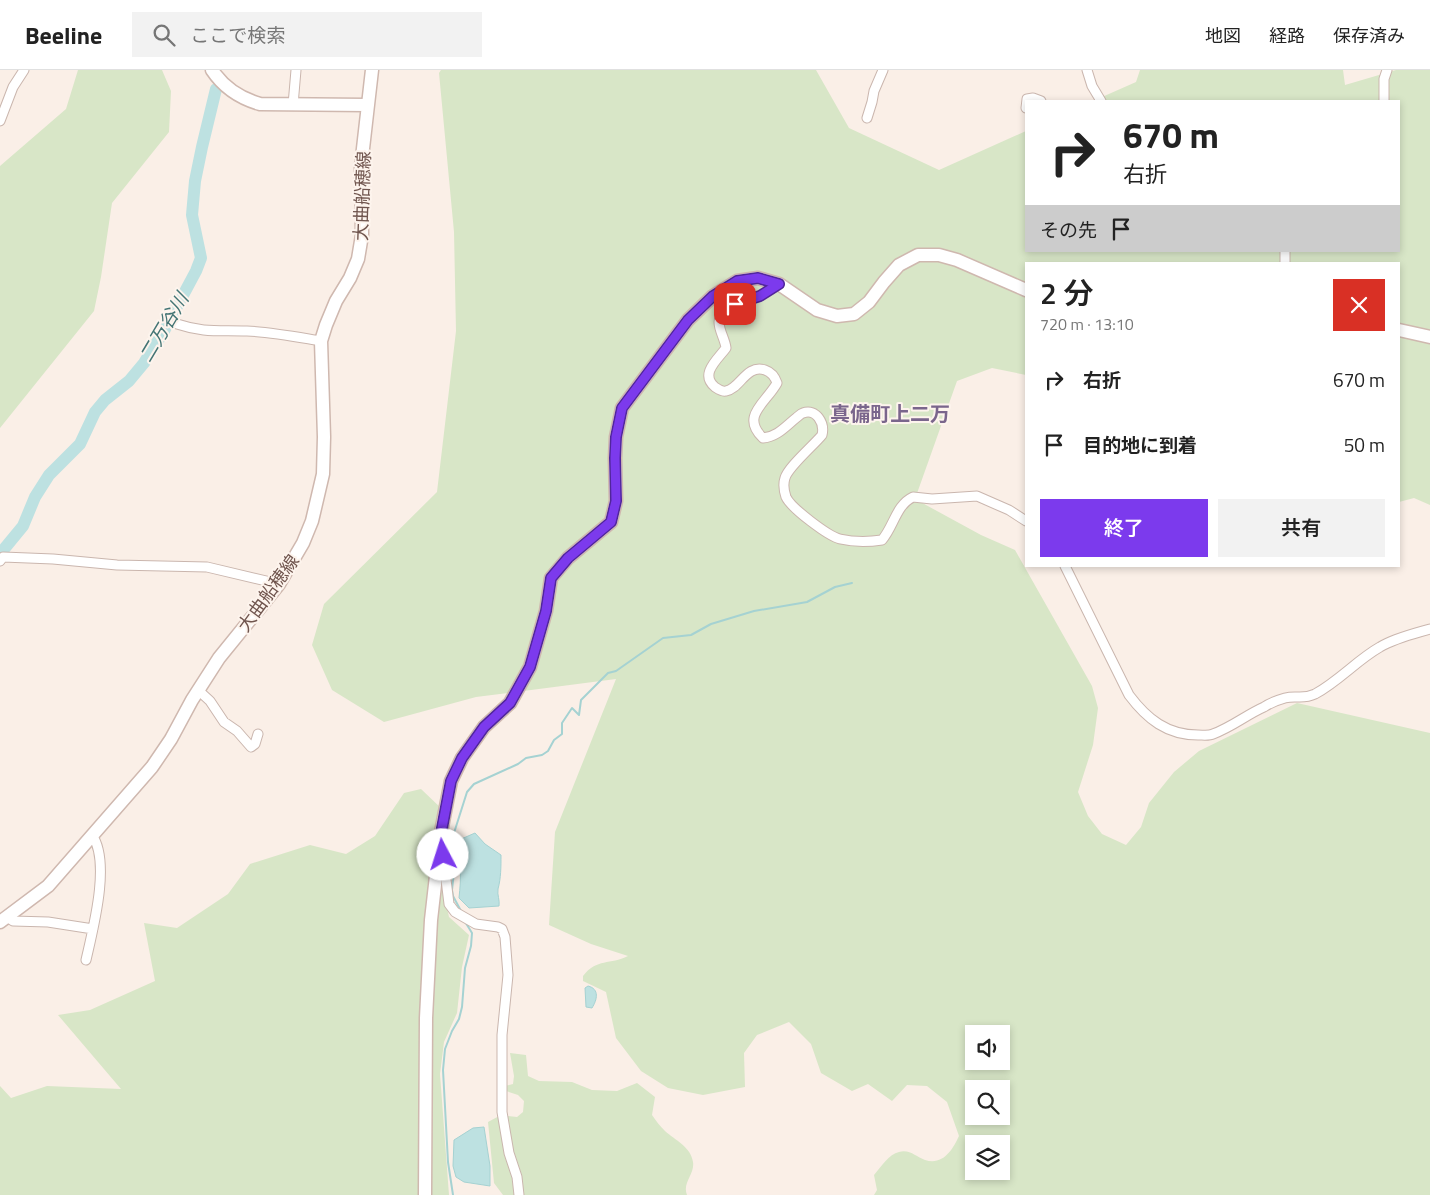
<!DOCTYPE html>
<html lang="ja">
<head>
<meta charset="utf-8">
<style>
  :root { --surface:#fff; --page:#f2f2f2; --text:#222; --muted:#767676; --line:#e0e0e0; --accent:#7c3aed }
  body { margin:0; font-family:"Titillium Web","Noto Sans JP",sans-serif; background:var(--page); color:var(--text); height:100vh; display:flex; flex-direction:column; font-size:19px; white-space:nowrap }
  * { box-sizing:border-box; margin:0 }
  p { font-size:16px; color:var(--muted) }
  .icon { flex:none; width:28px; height:28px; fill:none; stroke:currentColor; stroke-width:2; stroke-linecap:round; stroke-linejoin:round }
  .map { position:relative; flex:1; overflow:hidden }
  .drawer { position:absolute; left:1025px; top:192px; width:375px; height:305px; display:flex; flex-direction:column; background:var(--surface); border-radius:0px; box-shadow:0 2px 8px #0003 }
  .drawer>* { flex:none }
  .hud { position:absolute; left:1025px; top:30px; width:375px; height:152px; border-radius:0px; box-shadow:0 2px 8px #0003; background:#fff; color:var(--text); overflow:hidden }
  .tools { position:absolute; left:965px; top:955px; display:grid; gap:10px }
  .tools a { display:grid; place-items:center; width:45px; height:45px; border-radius:0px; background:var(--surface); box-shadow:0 2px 8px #0003; font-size:25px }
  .pin { position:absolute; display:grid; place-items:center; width:42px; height:42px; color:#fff; margin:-21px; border-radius:10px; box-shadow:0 2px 8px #0006 }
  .me { position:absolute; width:55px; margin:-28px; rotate:355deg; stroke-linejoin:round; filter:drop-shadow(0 0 4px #0008) }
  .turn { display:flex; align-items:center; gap:18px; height:105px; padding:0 15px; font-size:22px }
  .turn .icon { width:65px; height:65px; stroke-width:2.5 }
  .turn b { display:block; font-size:35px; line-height:42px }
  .then { display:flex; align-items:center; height:48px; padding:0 15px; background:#0003; gap:10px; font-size:19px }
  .round { display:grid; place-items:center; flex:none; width:52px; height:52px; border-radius:0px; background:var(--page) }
  .summary { display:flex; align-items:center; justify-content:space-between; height:85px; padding:0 15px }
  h1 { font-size:30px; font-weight:600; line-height:38px }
  .action { display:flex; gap:10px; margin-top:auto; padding:10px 15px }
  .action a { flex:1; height:58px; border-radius:0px; background:var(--accent); color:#fff; font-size:20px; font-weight:600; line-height:58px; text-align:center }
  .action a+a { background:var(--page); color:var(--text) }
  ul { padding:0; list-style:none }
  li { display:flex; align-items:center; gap:15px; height:65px; padding:0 15px }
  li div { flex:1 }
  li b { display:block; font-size:19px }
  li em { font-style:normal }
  header { display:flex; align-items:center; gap:30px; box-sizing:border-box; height:70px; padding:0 25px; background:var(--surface); border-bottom:1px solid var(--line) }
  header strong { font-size:24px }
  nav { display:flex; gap:28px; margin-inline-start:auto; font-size:18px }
  .search { width:350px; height:45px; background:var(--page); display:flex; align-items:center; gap:12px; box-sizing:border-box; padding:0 18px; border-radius:0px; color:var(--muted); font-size:19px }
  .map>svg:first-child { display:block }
  .green { fill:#d8e6c7; fill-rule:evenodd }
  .water { fill:#bde1e1; stroke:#a5d2d2 }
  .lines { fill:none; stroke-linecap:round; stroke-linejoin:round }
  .stream { stroke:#a5d2d2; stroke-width:2 }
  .river { stroke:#bde1e1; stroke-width:12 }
  .street-casing { stroke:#cab6ae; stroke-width:11 }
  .secondary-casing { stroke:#cfb8af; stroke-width:15 }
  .street { stroke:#fff; stroke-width:9 }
  .secondary { stroke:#fff; stroke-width:12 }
  .route-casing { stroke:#51269a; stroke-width:12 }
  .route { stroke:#7c3aed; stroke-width:9 }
  .labels { text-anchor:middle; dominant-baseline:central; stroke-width:4; stroke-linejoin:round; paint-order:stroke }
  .street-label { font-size:18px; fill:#70554e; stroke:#fdf4ed }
  .water-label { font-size:19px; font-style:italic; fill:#437474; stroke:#fdf4ed }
  .quarter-label { font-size:20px; font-weight:bold; fill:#7a668c; stroke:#fdf4ed }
</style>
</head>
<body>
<header>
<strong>Beeline</strong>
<div class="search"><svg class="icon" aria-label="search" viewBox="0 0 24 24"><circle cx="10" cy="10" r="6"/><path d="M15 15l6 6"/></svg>ここで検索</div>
<nav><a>地図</a><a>経路</a><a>保存済み</a></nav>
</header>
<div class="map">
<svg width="1430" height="1125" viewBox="0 0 1430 1125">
  <rect width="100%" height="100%" fill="#faefe7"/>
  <path class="green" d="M78,0H162L171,21L169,62L112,133L101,207L94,241L0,358V96L66,39Z
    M441,0H816L849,58L939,100L1026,61V181H1399V31H1093L1136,12L1140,0H1343L1345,15L1396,0H1430V435L1414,428L1399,432V194H1026V305L992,298L957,311L915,429L981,465L1015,480L1092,616L1098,638L1093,675L1078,722L1088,746L1102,764L1126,775L1141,757L1149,733L1174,702L1199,681L1297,633L1430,663V1125H874L877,1120L874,1105C881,1097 889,1084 899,1082C910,1079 916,1087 925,1090C943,1096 953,1079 959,1066L947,1032L927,1016L907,1015L892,1031L868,1014L852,1021L821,1003L811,974L789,952L757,965L744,983L745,1017L703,1025L668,1018L641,1001L616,968L606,922L583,911V906C597,888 610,895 628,886L591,874L549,855L555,762L616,609L476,627L384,652L332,620L312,575L324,534L437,422L456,261L454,162L439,3ZM974,964H1001V991H974ZM974,1019H1001V1046H974ZM974,1074H1001V1101H974Z
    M421,719L442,739L438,795L449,847L469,865L462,897L457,943L444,972L440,1004L449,1125H0V1016L11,1028L47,1016L121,1019L58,945L90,940L155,911L144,853L177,858L228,824L250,794L310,775L346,784L375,766L404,723Z
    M510,983L526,985L528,1006L539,1011L572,1012L592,1020L617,1021L637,1013L655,1027L652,1045C656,1051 660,1056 665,1061C675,1070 691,1077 693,1092C695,1104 682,1113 687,1125H503L494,1113L488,1052L501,1045L517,1047L523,1042L524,1031L518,1025L506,1021L505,1016L513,1014L514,1006Z"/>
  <path class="water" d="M475,763L485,774L501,785C501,797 501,808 498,819C497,825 500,830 499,836L469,838L459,828C460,818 461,808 460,799C460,788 456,781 459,770Z
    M588,916C600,919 597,930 592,938L586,937L585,918Z
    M484,1057L490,1096V1116L464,1112L456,1107L453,1096L454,1070L473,1058Z"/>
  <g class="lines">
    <path class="stream" d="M461,841L453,826L452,820L454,802L452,780L454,763L467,722L474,714L518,694L526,688L542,685L548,681L554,670L562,664V653L572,638L579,645L581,630L608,603L616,601L663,568L691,565L711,554L754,541L807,532L835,517L852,513
      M453,1125L448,1092L443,1000L445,979L452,961L459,949L462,937L465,898L471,876L472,863L464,850"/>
    <path class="river" d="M0,484L23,456L35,427L49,405L80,374L95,342L105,330L129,311L144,293L164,261L196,201L201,188L192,145L195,111L202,77L216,19"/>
    <g class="street-casing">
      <path id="street" d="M1087,0L1092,16L1101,31
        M1384,31V9L1387,0
        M293,35L296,0
        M1026,38L1027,29L1033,28L1041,31
        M867,48L872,32L874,21L883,0
        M0,51L13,17L24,0
        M1285,194V181
        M779,214C773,218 767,223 759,226C746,232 720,233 719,252C719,261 725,269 726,278C718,289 699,304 715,317C718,319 722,322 726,321C740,319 746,294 765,300C771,302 775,307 777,313C766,333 740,346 763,368C777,367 786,356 796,348C799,346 800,344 803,343C816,338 825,353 822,365C814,375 788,397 785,408C783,414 784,421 786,427C791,438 828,466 840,469C853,472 869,472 882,470C894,456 896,435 913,427L932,429L977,426L1009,440L1026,451
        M177,254C204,263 219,260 247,261C272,262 297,267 321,271
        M0,491L3,487L53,489L117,495L207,497L279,514
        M1065,496L1129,625C1147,649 1167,665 1198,665C1203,665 1209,666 1213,664C1232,657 1246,645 1264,637C1270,633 1278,630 1285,628C1297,625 1302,630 1315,624C1339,611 1357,590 1380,577C1395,568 1413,564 1430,559
        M198,620L210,631L224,652L237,661L251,677L255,674L258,664
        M441,782L443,785L449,834L455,842L476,854L498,857L502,859L505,867L508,905L502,965V1042L509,1083L517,1107L519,1125
        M7,847L13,851L48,852L93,859
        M86,890C93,859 111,792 92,765"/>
    </g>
    <g class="secondary-casing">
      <path id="secondary" d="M212,0C224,18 239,28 260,34L367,35
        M1399,260L1430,267
        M0,852L48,816L152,697L171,669L192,630L219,588L279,514L303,473L312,451L323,404L324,367L321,271L326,255L336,231L350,208L358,189L362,165L361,96L372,0
        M425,1125L426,948L431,850L441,762L451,711L462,688L484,657L510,633L530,597L546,541L551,508L568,488L611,452L616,431L615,388L616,367L622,338L688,250L713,226L737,211L758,208L779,214L817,240L837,246L854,244L869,232L884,212L899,195L918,185H939L957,190L1026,220"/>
    </g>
    <use href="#street" class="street"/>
    <use href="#secondary" class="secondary"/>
  </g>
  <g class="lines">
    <g class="route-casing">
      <path id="route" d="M443,785L438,779L451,711L462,688L484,657L510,633L530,597L546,541L551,508L568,488L611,452L616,431L615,388L616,367L622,338L688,250L713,226L737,211L758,208L779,214L760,226L735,234"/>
    </g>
    <use href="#route" class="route"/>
  </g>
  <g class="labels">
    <g class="street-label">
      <text transform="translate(362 126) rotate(-88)">大曲船穂線</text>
      <text transform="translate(268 523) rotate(-54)">大曲船穂線</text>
    </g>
    <g class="water-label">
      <text transform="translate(163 257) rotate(-59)">二万谷川</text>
    </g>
    <g class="quarter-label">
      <text x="890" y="343">真備町上二万</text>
    </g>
  </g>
</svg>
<div class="tools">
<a><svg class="icon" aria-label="sound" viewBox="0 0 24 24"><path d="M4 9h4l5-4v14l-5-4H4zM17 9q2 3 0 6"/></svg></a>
<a><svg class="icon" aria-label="search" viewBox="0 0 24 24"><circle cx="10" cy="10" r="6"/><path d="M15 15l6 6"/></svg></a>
<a><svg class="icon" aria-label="layers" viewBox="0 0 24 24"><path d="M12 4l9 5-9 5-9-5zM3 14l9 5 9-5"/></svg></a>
</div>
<div class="pin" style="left:735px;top:234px;background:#d93025"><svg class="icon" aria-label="arrive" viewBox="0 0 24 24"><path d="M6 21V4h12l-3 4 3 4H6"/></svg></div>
<svg class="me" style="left:443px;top:785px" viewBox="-20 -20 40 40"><circle r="19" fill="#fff"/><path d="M0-13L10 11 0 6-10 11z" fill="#7c3aed"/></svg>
<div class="hud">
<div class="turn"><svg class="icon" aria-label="right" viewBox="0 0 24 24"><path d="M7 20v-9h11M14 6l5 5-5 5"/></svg><div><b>670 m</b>右折</div></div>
<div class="then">その先<svg class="icon" aria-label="arrive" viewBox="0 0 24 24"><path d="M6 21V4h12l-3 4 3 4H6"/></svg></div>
</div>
<section class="drawer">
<div class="summary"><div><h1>2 分</h1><p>720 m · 13:10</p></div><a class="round" style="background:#d93025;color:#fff"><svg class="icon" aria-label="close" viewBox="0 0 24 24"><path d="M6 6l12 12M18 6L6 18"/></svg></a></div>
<ul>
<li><svg class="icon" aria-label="right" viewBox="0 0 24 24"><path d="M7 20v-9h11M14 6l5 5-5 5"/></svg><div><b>右折</b></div><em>670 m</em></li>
<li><svg class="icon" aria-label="arrive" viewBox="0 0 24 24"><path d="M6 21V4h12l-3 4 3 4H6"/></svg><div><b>目的地に到着</b></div><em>50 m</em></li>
</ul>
<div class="action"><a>終了</a><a>共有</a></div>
</section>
</div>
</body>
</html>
